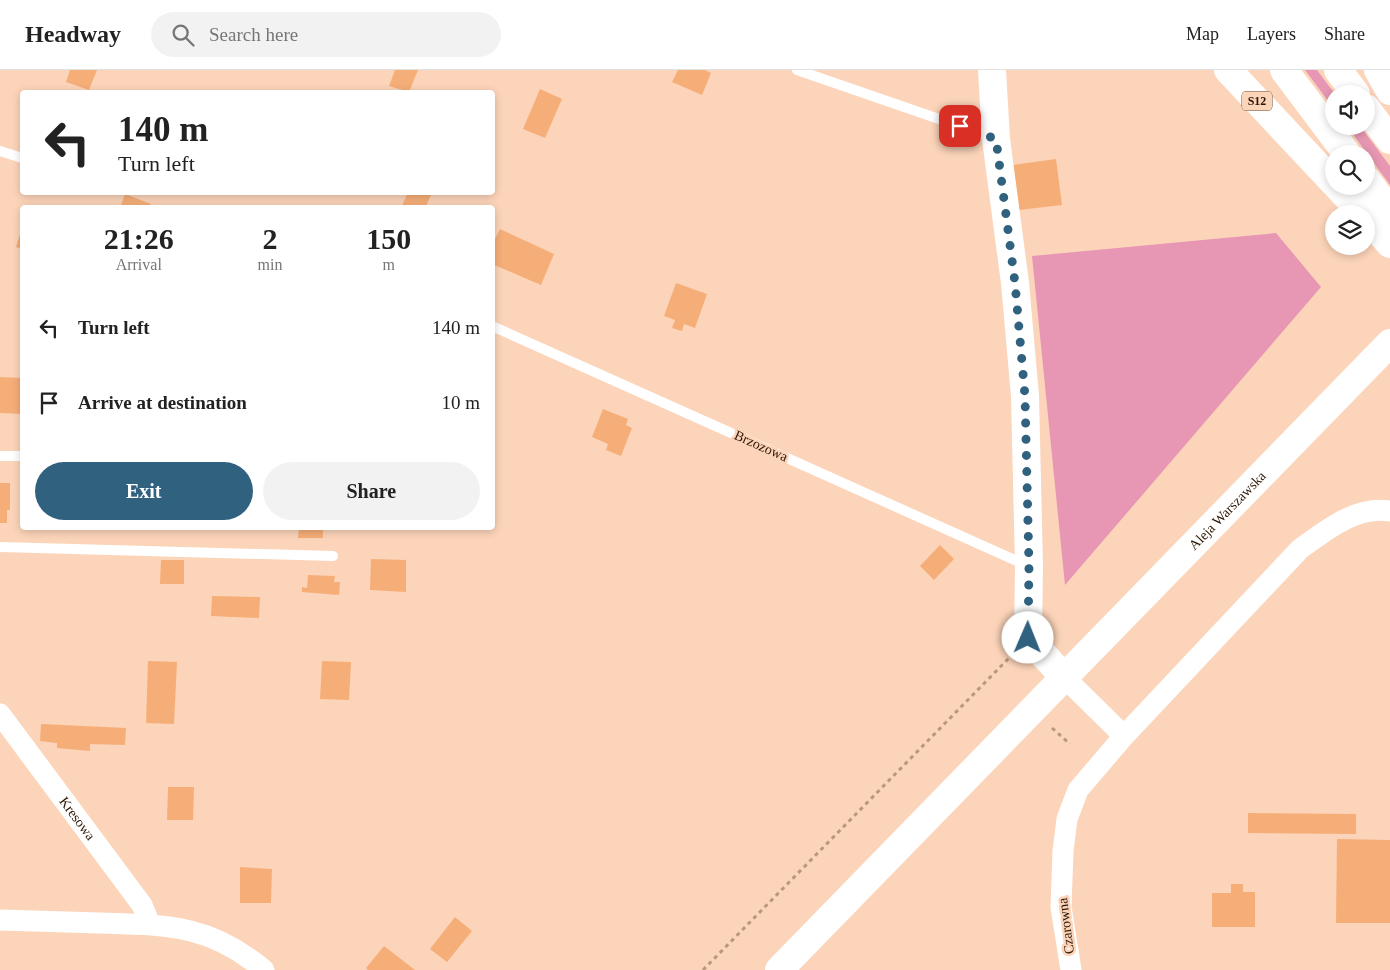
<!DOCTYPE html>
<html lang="en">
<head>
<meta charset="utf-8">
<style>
  :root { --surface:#fff; --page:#f2f2f2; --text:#222; --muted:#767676; --line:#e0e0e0; --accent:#30617f }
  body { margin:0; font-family:"Times New Roman",serif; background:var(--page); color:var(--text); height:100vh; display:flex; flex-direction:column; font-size:19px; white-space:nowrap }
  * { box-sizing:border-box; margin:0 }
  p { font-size:16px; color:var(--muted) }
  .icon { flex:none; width:28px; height:28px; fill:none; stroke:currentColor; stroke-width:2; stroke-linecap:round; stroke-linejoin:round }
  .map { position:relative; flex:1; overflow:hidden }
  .details { position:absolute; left:20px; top:135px; width:475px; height:325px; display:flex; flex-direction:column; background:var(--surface); border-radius:5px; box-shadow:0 2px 8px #0003 }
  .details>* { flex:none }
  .banner { position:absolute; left:20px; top:20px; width:475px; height:105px; border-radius:5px; box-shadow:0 2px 8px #0003; background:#fff; color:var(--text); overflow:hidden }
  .controls { position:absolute; left:1325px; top:15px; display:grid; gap:10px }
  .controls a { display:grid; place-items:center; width:50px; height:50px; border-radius:50%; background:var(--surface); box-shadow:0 2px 8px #0003; font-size:25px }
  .pin { position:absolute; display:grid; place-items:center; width:42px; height:42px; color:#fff; margin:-21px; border-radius:10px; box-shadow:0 2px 8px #0006 }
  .me { position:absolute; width:55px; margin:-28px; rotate:1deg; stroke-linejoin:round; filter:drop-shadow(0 0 4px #0008) }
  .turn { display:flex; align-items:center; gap:18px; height:105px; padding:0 15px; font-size:22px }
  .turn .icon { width:65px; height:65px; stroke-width:2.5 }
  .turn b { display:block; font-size:35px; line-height:42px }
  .eta { display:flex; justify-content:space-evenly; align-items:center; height:85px; text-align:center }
  .eta b { font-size:30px; font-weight:700; line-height:35px }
  .button { display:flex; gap:10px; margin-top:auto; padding:10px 15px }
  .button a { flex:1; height:58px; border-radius:30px; background:var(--accent); color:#fff; font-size:20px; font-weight:700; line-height:58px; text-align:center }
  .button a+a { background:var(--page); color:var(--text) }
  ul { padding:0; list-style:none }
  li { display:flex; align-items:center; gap:15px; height:75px; padding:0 15px }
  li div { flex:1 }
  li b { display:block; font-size:19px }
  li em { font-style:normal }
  header { display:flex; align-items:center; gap:30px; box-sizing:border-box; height:70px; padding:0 25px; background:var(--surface); border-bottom:1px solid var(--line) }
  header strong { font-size:24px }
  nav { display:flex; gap:28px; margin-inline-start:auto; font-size:18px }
  .search { width:350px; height:45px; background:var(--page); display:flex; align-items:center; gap:12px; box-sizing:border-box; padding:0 18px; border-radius:28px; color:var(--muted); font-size:19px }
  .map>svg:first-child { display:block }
  .green { fill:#e797b3 }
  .building { fill:#f6ae78 }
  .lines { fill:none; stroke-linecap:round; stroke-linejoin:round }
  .path { stroke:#ba987f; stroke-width:3; stroke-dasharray:4 4; stroke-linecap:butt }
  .lane { stroke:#fff; stroke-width:10 }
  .street { stroke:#fff; stroke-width:21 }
  .secondary { stroke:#fff; stroke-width:28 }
  .highway { stroke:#fff; stroke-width:28 }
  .route { stroke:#30617f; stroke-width:9; stroke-dasharray:0 16.2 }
  .labels { text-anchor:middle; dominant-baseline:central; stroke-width:5; stroke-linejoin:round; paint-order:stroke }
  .shield { fill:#fcd4b9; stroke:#6a4e3a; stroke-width:1 }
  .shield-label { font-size:12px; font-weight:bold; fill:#2c1503 }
  .street-label { font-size:14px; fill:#2c1503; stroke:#fcd4b9 }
</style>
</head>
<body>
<header>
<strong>Headway</strong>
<div class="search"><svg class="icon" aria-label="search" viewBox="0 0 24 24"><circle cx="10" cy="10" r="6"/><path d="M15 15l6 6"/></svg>Search here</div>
<nav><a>Map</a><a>Layers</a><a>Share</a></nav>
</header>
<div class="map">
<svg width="1390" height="900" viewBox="0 0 1390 900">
  <rect width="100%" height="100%" fill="#fcd4b9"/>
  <path class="green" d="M1305,0H1317L1335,24H1334V39Z
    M1347,56H1360L1390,96V115Z
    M1276,163L1321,217L1065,515L1032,186Z"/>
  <path class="building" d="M70,0H97L89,20L66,12Z
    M395,0H418L409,22L389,16Z
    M678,0H705L711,3L702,25L672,12Z
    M540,19L562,29L545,68L523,59Z
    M1056,89L1062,135L1019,140L1013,95Z
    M408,122H431L432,123L425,138H401Z
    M125,124L151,134L150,138H120Z
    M22,158V179L16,177Z
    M500,159L554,184L541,215L492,194V175Z
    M676,213L707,224L695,258L684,254L682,261L672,258L675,250L664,246Z
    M0,307L22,308V344L0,343Z
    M603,339L628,349L626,355L632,358L621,386L606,380L608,374L592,367Z
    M0,413H10V440H7V453H0Z
    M299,458H323V468H298Z
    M940,475L954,489L934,510L920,496Z
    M371,489L406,490V522L370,520Z
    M161,490H184V514H160Z
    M308,505L335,506L334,512H340L339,525L302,522V517L307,518Z
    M212,526L260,527L259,548L211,546Z
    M148,591L177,592L174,654L146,653Z
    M322,591L351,592L349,630L320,629Z
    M41,654L126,658L125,675L90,674V681L57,678V673L40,671Z
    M168,717H194L193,750H167Z
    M1248,743L1356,744V764L1248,763Z
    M1337,769L1390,770V853H1336Z
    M240,797L272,799L271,833H240Z
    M1231,814H1243V822H1255V857H1212V823H1231Z
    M455,847L472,861L447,892L430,879Z
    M384,876L415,900H368L366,898Z"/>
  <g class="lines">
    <path class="path" d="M1052,658L1070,674
      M703,900L1010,587"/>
    <path class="lane" d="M797,0L994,68
      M0,81L22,88
      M492,256L1026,495
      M0,386H22
      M0,477L333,486"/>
    <g class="street">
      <path d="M1064,607L1124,666"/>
      <path id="s1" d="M0,644L142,835L150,854"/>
      <path d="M0,850C33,851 66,852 99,853C166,855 210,854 264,900"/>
      <path d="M1071,900L1061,837L1063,781L1067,749L1078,720L1124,666L1300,479C1327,460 1355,436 1390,441"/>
    </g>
    <g class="secondary">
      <path d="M992,0L996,69L1015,213L1025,326L1029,496L1028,568L1064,607"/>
      <path id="s2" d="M779,900L1390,273"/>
    </g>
    <path class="highway" d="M1228,0L1334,113
      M1284,0L1347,84
      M1338,0L1356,24
      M1378,0L1390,21
      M1366,38L1390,70
      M1366,109L1390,141
      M1337,116L1363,144
      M1366,147L1390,174"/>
  </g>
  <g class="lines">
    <path class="route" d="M960,56L996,69L1015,213L1025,326L1029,496L1028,568"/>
  </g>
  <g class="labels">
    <rect class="shield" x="1242" y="21.5" width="30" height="19" rx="4"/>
    <g class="shield-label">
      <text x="1257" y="31">S12</text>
    </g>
    <g class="street-label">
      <text transform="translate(761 376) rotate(24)">Brzozowa</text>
      <text stroke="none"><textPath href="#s2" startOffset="642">Aleja Warszawska</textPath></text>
      <text stroke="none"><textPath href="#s1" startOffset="130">Kresowa</textPath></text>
      <text transform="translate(1066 856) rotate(-97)">Czarowna</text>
    </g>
  </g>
</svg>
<div class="controls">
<a><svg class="icon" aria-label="sound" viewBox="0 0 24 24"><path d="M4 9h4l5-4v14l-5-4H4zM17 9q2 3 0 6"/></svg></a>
<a><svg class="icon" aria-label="search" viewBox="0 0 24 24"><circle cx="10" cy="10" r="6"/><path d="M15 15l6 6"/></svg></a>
<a><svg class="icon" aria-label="layers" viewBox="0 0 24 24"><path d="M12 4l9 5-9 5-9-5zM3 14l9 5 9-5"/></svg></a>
</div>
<div class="pin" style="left:960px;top:56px;background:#d93025"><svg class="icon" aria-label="arrive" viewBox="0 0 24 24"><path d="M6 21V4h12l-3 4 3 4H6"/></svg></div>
<svg class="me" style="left:1028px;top:568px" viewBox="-20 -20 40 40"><circle r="19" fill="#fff"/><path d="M0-13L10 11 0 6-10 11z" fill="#30617f"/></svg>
<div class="banner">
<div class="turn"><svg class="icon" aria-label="left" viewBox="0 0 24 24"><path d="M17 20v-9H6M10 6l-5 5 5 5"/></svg><div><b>140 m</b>Turn left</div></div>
</div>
<section class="details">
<div class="eta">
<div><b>21:26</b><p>Arrival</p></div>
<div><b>2</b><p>min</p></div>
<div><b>150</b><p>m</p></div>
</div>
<ul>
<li><svg class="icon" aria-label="left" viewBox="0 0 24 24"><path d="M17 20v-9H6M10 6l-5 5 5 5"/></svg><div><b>Turn left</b></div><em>140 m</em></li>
<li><svg class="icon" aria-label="arrive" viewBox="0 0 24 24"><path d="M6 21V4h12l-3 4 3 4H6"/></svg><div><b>Arrive at destination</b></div><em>10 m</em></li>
</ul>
<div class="button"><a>Exit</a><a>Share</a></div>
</section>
</div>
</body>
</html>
